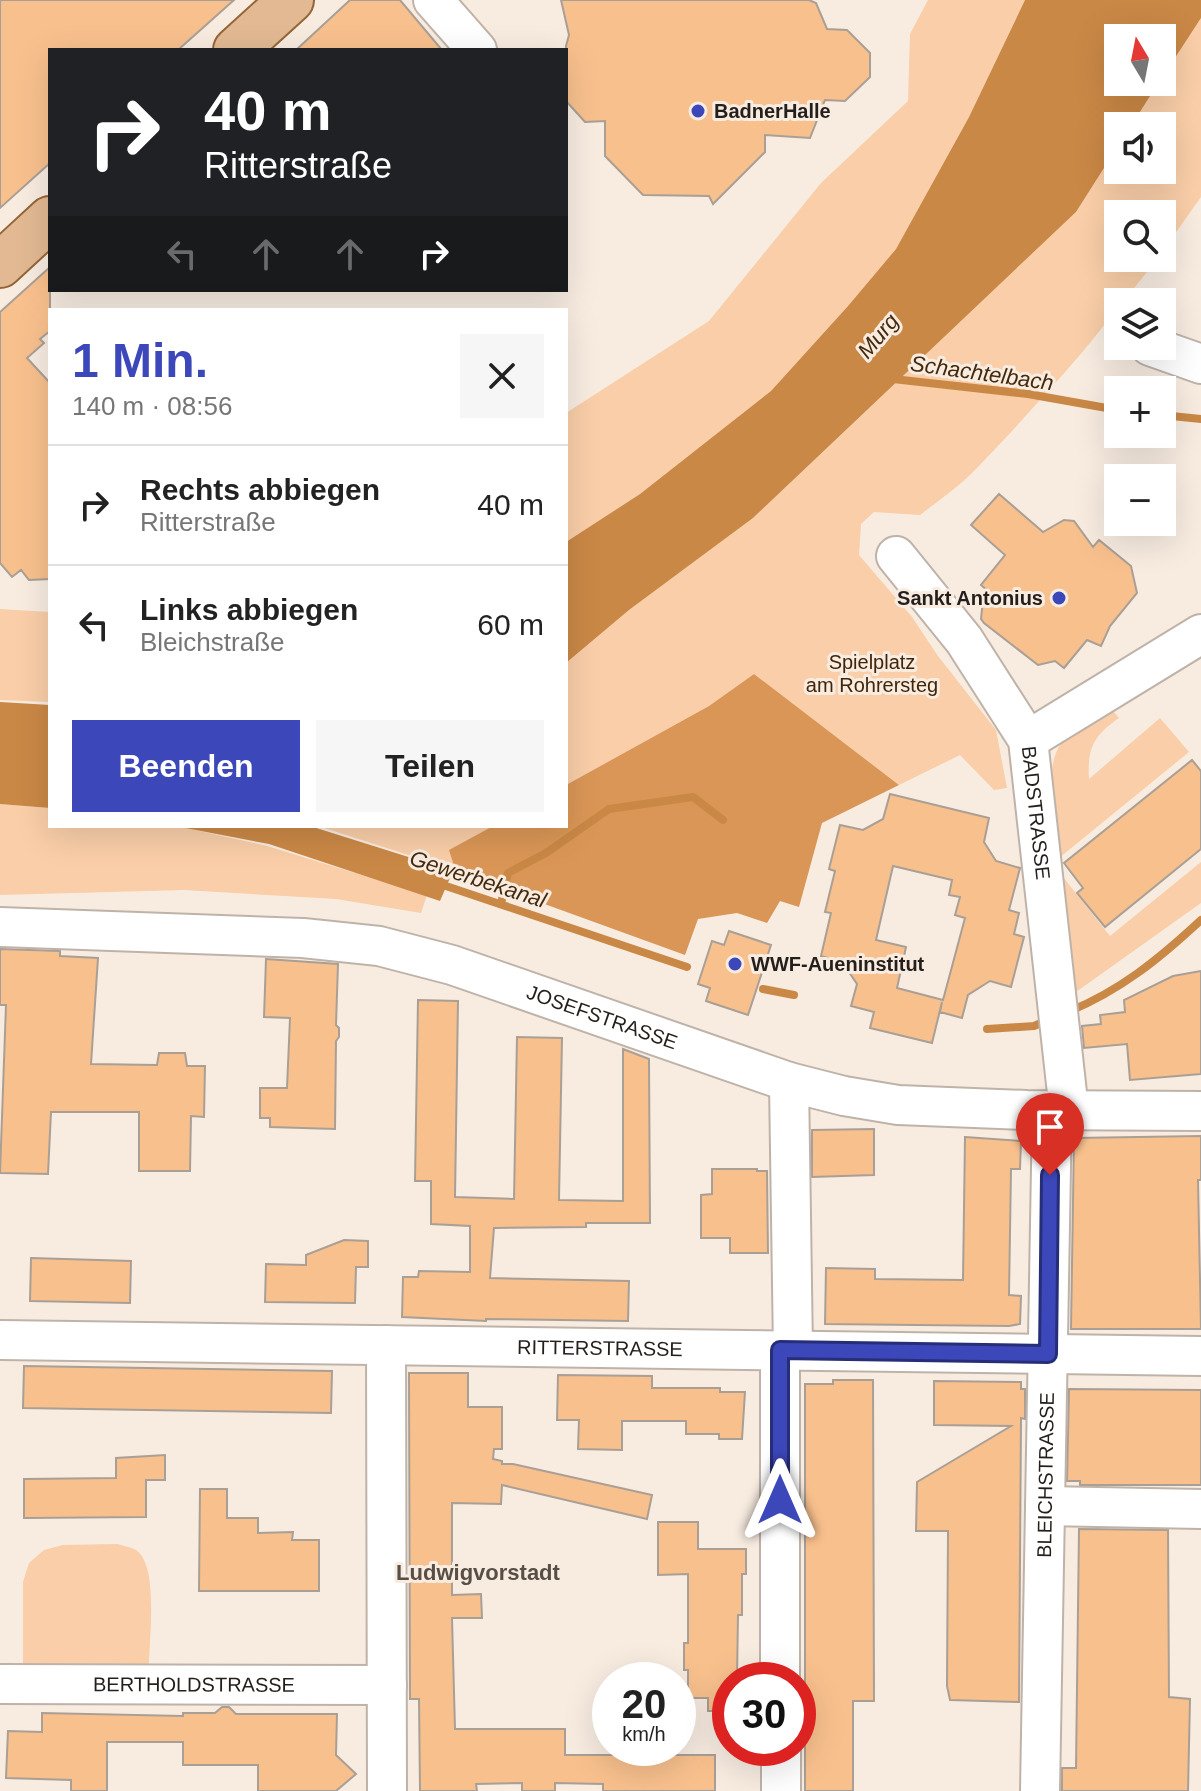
<!DOCTYPE html>
<html lang="de">
<head>
<meta charset="utf-8">
<style>
  :root { --surface:#fff; --page:#f6f6f6; --text:#222; --muted:#767676; --line:#e0e0e0; --accent:#3c47ba }
  body { margin:0; font-family:Arial,sans-serif; background:var(--page); color:var(--text); height:100vh; display:flex; flex-direction:column; font-size:30px; white-space:nowrap }
  * { box-sizing:border-box; margin:0 }
  p { font-size:26px; color:var(--muted) }
  .icon { flex:none; width:44px; height:44px; fill:none; stroke:currentColor; stroke-width:2; stroke-linecap:round; stroke-linejoin:round }
  .map { position:relative; flex:1; overflow:hidden }
  .sheet { position:absolute; left:48px; top:308px; width:520px; height:520px; display:flex; flex-direction:column; background:var(--surface); border-radius:0px; box-shadow:0 8px 32px #0002 }
  .sheet>* { flex:none }
  .guide { position:absolute; left:48px; top:48px; width:520px; height:244px; border-radius:0px; box-shadow:0 8px 32px #0002; background:#202124; color:#fff; overflow:hidden }
  .needle { width:52px; rotate:350deg }
  .buttons { position:absolute; left:1104px; top:24px; display:grid; gap:16px }
  .buttons a { display:grid; place-items:center; width:72px; height:72px; border-radius:0px; background:var(--surface); box-shadow:0 8px 32px #0002; font-size:40px }
  .speed { position:absolute; left:592px; top:1662px; display:flex; gap:16px; font-size:40px; font-weight:700; text-align:center }
  .speed>* { display:grid; place-content:center; width:104px; height:104px; border-radius:50%; background:var(--surface); box-shadow:0 8px 32px #0002; line-height:1 }
  .speed small { font-size:20px; font-weight:400 }
  .speed .limit { border:12px solid #d22; background:#fff; color:#111 }
  .pin { position:absolute; display:grid; place-items:center; width:68px; height:68px; color:#fff; margin:-82px -34px; border-radius:50% 50% 50% 0; rotate:-45deg; box-shadow:0 0 8px #0007 }
  .pin .icon { rotate:45deg }
  .me { position:absolute; width:88px; margin:-44px; rotate:0deg; stroke-linejoin:round; filter:drop-shadow(0 0 6px #0008) }
  .turn { display:flex; align-items:center; gap:28px; height:168px; padding:0 24px; font-size:36px }
  .turn .icon { width:104px; height:104px; stroke-width:2.5 }
  .turn b { display:block; font-size:56px; line-height:68px }
  .lanes { display:flex; align-items:center; height:76px; padding:0 24px; background:#0003; justify-content:center; gap:40px; direction:ltr }
  .lanes .off { opacity:.35 }
  .round { display:grid; place-items:center; flex:none; width:84px; height:84px; border-radius:0px; background:var(--page) }
  .head { display:flex; align-items:center; justify-content:space-between; height:136px; padding:0 24px }
  h1 { font-size:48px; font-weight:600; line-height:60px; color:var(--accent) }
  .action { display:flex; gap:16px; margin-top:auto; padding:16px 24px }
  .action a { flex:1; height:92px; border-radius:0px; background:var(--accent); color:#fff; font-size:32px; font-weight:600; line-height:92px; text-align:center }
  .action a+a { background:var(--page); color:var(--text) }
  ul { padding:0; list-style:none }
  li { display:flex; align-items:center; gap:24px; height:120px; padding:0 24px; border-top:2px solid var(--line) }
  li div { flex:1 }
  li b { display:block; font-size:30px }
  li em { font-style:normal }
  .map>svg:first-child { display:block }
  .green { fill:#f9cea8 }
  .forest { fill:#da9656 }
  .water { fill:#ca8846 }
  .lines { fill:none; stroke-linecap:round; stroke-linejoin:round }
  .stream { stroke:#ca8846; stroke-width:8 }
  .building { fill:#f8c08d; stroke:#aa9f95; stroke-width:2; fill-rule:evenodd }
  .minor-casing { stroke:#bfb3a9; stroke-width:42 }
  .major-casing { stroke:#936539; stroke-width:48 }
  .minor { stroke:#fff; stroke-width:38 }
  .major { stroke:#e2b992; stroke-width:44 }
  .route-casing { stroke:#272e79; stroke-width:20 }
  .route { stroke:#3c47ba; stroke-width:14 }
  .poi-dot { fill:#3c47ba; stroke:#f8ece1; stroke-width:3 }
  .labels { text-anchor:middle; dominant-baseline:central; stroke-width:6; stroke-linejoin:round; paint-order:stroke }
  .poi-label { font-size:20px; font-weight:bold; fill:#241f1c; stroke:#f8ece1; text-anchor:start }
  .park-label { font-size:20px; fill:#402508; stroke:#f8ece1 }
  .street-label { font-size:20px; fill:#241f1c; stroke:#f8ece1 }
  .water-label { font-size:22px; font-style:italic; fill:#44290d; stroke:#f8ece1 }
  .neighbourhood-label { font-size:22px; font-weight:bold; fill:#584e46; stroke:#f8ece1 }
</style>
</head>
<body>
<div class="map">
<svg width="1201" height="1791" viewBox="0 0 1201 1791">
  <rect width="100%" height="100%" fill="#f8ece1"/>
  <path class="green" d="M928,0H1025L969,117L896,249L848,306L771,391L640,494L566,542V413L709,321L821,183L908,101L910,34Z
    M1201,18V197L1162,252V214H1118V258H1158L1123,302H1118C1117,320 994,451 973,472C957,488 938,501 920,515L874,512L861,524L859,555L912,617L938,656L996,730L1007,788L994,790L960,755L899,785L754,674L709,706L566,785V663L629,610L753,518L826,449L1076,212L1118,146V170H1162V126H1131L1159,82H1162V78Z
    M0,609L50,612V702L0,700Z
    M1109,706L1119,718C1094,735 1087,748 1089,779L1160,718L1189,752L1059,858C1055,820 1039,766 1067,735C1077,723 1096,715 1109,706Z
    M0,804L50,808V826H177L267,846L427,895L421,913L336,899L184,890L0,895Z
    M318,826H493L450,850L455,870Z
    M1201,862V903L1076,992L1063,877L1110,936Z
    M118,1544C123,1546 131,1547 136,1550C159,1565 149,1640 149,1665L23,1664V1582L29,1563L44,1550L63,1545Z"/>
  <path class="forest" d="M754,674L899,785L822,823L799,907L780,901L767,923L737,913L698,919L685,955L456,872L449,850L493,826H566V785L709,706Z"/>
  <path class="water" d="M1025,0H1201V18L1162,78V38H1118V82H1159L1131,126H1118V146L1076,212L753,518L629,610L566,663V542L640,494L771,391L848,306L896,249L969,117Z
    M0,702L50,705V808L0,804Z
    M175,826H310L453,871L440,901L269,844Z"/>
  <g class="lines">
    <path class="stream" d="M893,379L1028,394L1118,410
      M1162,415L1201,419
      M437,883L687,967
      M501,904L508,873L546,853L609,809L693,797L723,820
      M763,989L794,995
      M1068,1012C1121,990 1159,959 1201,920
      M987,1029L1034,1026L1048,1020"/>
  </g>
  <path class="building" d="M0,0H234L178,50H50V163L0,208Z
    M350,0H400L442,50H296Z
    M561,0H809L816,3L827,29L847,30L870,53V77L845,101L825,100L810,138L765,135V152L713,204L709,196L643,195L605,156V121L585,122L566,101V46L569,35Z
    M50,267V331L40,339L44,343L27,358L50,383V579L29,580L21,570L12,577L0,563V312Z
    M999,494L1043,532L1064,520L1074,521L1093,547L1099,540L1131,566L1137,593L1110,626L1101,646L1087,640L1064,668L1055,661L1038,665L984,623L981,619L983,600L989,592L981,585L1005,555L971,525Z
    M1192,760L1201,771V849L1105,927L1077,893L1083,888L1064,863Z
    M890,794L989,818L984,842L996,861L1020,868L1009,910L1019,913L1014,934L1024,937L1011,987L990,981L968,995L962,1018L940,1012L942,1002L932,1043L870,1028L874,1012L851,1006L857,984L842,962L821,956L831,913L825,912L835,871L829,869L840,825L863,830L883,819ZM893,866L952,880L949,895L960,897L955,915L965,918L943,1000L897,988L906,947L876,940Z
    M729,931L771,945L748,1015L706,1001L710,988L698,984L712,941L724,945Z
    M0,949L60,951V956L98,958L91,1064L157,1065L159,1053H185L187,1066H205L204,1117L191,1116L190,1171H139V1112H51L48,1174L0,1173L6,1005H0Z
    M266,959L338,964L336,1025L339,1028V1037L336,1041L335,1129L270,1127V1118H260V1088H287L290,1018L264,1017Z
    M1201,971V1074L1130,1080L1127,1044L1084,1048L1082,1026L1101,1024L1100,1015L1125,1012L1124,1000L1173,976Z
    M418,1000L458,1001L455,1197L514,1199L517,1037L562,1038L559,1200L623,1201V1049L649,1059L650,1223H586V1227L494,1228L490,1278L629,1281L628,1321L486,1319V1321L402,1317L403,1277H418L419,1271L470,1272V1226L431,1224V1181H415Z
    M874,1129V1175L812,1177V1130Z
    M1201,1136V1180H1198L1201,1329H1071L1074,1138Z
    M965,1137L1021,1141L1020,1169H1011L1009,1295L1021,1296L1020,1324L1009,1326L825,1324L826,1268L875,1269V1279L963,1280Z
    M712,1169H757V1171H767L768,1253H730V1238H701V1195L712,1194Z
    M344,1240L368,1241V1267H356L355,1303L265,1302L266,1264L306,1265V1255Z
    M31,1258L131,1261L130,1303L30,1301Z
    M24,1366L332,1371L331,1413L23,1408Z
    M409,1373H468V1407H502V1449H494L493,1459L502,1461V1464H513L652,1495L647,1519L502,1485L501,1504L452,1503V1595L481,1594L482,1618H452L455,1729H565V1755H715V1791H603V1784L555,1783V1791H522V1783L476,1784L477,1791H420L419,1699H410Z
    M558,1375L652,1376V1388H720V1392H745L742,1439H719V1434H686V1421H622V1450L578,1449L579,1420H557Z
    M833,1380H873L874,1701H853V1791H805V1384H833Z
    M934,1381L1021,1382V1389H1025V1419L1021,1418L1019,1702L950,1700L947,1686L948,1531H916L917,1482L1011,1426L934,1425Z
    M1069,1389L1201,1390V1485H1080V1481H1067Z
    M165,1455V1480H146V1517L24,1518V1479L116,1478V1458Z
    M200,1489H227V1518H258V1533L293,1532L292,1540H319V1591H199Z
    M658,1522H698V1549H746V1574H742V1615H738L737,1680H730V1711H708V1698H688V1670H684V1643H688V1574L658,1575Z
    M1079,1529L1168,1530L1169,1697L1190,1699L1188,1791H1062V1768H1076Z
    M222,1707H229L236,1714H337L336,1755L356,1774L336,1791H258V1765H183V1742H107V1791H71V1780L6,1778L8,1731L42,1732V1713L183,1716V1713H215Z"/>
  <g class="lines">
    <g class="minor-casing">
      <g id="minor">
        <path d="M433,0L477,50"/>
        <path d="M1150,346L1201,364"/>
        <path id="s1" d="M896,556L964,640L1028,740L1069,1111"/>
        <path d="M1028,740L1201,634"/>
        <path id="s2" d="M0,927L303,938L379,946L452,965L789,1082L844,1096L898,1105L1027,1110L1201,1111"/>
        <path d="M789,1082L793,1351"/>
        <path id="s3" d="M0,1340L1201,1356"/>
        <path d="M386,1345L387,1791"/>
        <path d="M780,1350V1680"/>
        <path d="M1045,1506L1201,1509"/>
        <path id="s4" d="M0,1684L387,1685"/>
        <path d="M781,1748V1791"/>
        <path id="s5" d="M1040,1791L1052,1111"/>
      </g>
    </g>
    <g class="major-casing">
      <path id="major" d="M236,50L291,0
        M0,265L50,219"/>
    </g>
    <use href="#minor" class="minor"/>
    <use href="#major" class="major"/>
  </g>
  <g class="lines">
    <g class="route-casing">
      <path id="route" d="M780,1500V1350L1048,1354L1050,1175"/>
    </g>
    <use href="#route" class="route"/>
  </g>
  <g class="poi-dot">
    <circle cx="698" cy="111" r="8"/>
    <circle cx="1059" cy="598" r="8"/>
    <circle cx="735" cy="964" r="8"/>
  </g>
  <g class="labels">
    <g class="poi-label">
      <text x="714" y="111">BadnerHalle</text>
      <text x="1043" y="598" text-anchor="end">Sankt Antonius</text>
      <text x="751" y="964">WWF-Aueninstitut</text>
    </g>
    <g class="park-label">
      <text x="872" y="662">Spielplatz<tspan x="872" dy="23">am Rohrersteg</tspan></text>
    </g>
    <g class="street-label">
      <text stroke="none"><textPath href="#s1" startOffset="300">BADSTRASSE</textPath></text>
      <text stroke="none"><textPath href="#s2" startOffset="614">JOSEFSTRASSE</textPath></text>
      <text stroke="none"><textPath href="#s3" startOffset="600">RITTERSTRASSE</textPath></text>
      <text stroke="none"><textPath href="#s5" startOffset="316">BLEICHSTRASSE</textPath></text>
      <text stroke="none"><textPath href="#s4" startOffset="194">BERTHOLDSTRASSE</textPath></text>
    </g>
    <g class="water-label">
      <text transform="translate(878 336) rotate(-50)">Murg</text>
      <text transform="translate(982 373) rotate(8)">Schachtelbach</text>
      <text transform="translate(478 879) rotate(18)">Gewerbekanal</text>
    </g>
    <g class="neighbourhood-label">
      <text x="478" y="1572">Ludwigvorstadt</text>
    </g>
  </g>
</svg>
<div class="buttons">
<a><svg class="needle" viewBox="-14 -14 28 28"><path d="M0-13l5 13h-10z" fill="#e53935"/><path d="M0 13l5-13h-10z" fill="#767676"/></svg></a>
<a><svg class="icon" aria-label="sound" viewBox="0 0 24 24"><path d="M4 9h4l5-4v14l-5-4H4zM17 9q2 3 0 6"/></svg></a>
<a><svg class="icon" aria-label="search" viewBox="0 0 24 24"><circle cx="10" cy="10" r="6"/><path d="M15 15l6 6"/></svg></a>
<a><svg class="icon" aria-label="layers" viewBox="0 0 24 24"><path d="M12 4l9 5-9 5-9-5zM3 14l9 5 9-5"/></svg></a>
<a>+</a>
<a>−</a>
</div>
<div class="speed"><div>20<small>km/h</small></div><div class="limit">30</div></div>
<div class="pin" style="left:1050px;top:1175px;background:#d93025"><svg class="icon" aria-label="arrive" viewBox="0 0 24 24"><path d="M6 21V4h12l-3 4 3 4H6"/></svg></div>
<svg class="me" style="left:780px;top:1500px" viewBox="-20 -20 40 40"><path d="M0-17L14 15 0 8-14 15z" fill="#3c47ba" stroke="#fff" stroke-width="4"/></svg>
<div class="guide">
<div class="turn"><svg class="icon" aria-label="right" viewBox="0 0 24 24"><path d="M7 20v-9h11M14 6l5 5-5 5"/></svg><div><b>40 m</b>Ritterstraße</div></div>
<div class="lanes"><svg class="icon off" aria-label="left" viewBox="0 0 24 24"><path d="M17 20v-9H6M10 6l-5 5 5 5"/></svg><svg class="icon off" aria-label="ahead" viewBox="0 0 24 24"><path d="M12 20V5M6 11l6-6 6 6"/></svg><svg class="icon off" aria-label="ahead" viewBox="0 0 24 24"><path d="M12 20V5M6 11l6-6 6 6"/></svg><svg class="icon" aria-label="right" viewBox="0 0 24 24"><path d="M7 20v-9h11M14 6l5 5-5 5"/></svg></div>
</div>
<section class="sheet">
<div class="head"><div><h1>1 Min.</h1><p>140 m · 08:56</p></div><a class="round"><svg class="icon" aria-label="close" viewBox="0 0 24 24"><path d="M6 6l12 12M18 6L6 18"/></svg></a></div>
<ul>
<li><svg class="icon" aria-label="right" viewBox="0 0 24 24"><path d="M7 20v-9h11M14 6l5 5-5 5"/></svg><div><b>Rechts abbiegen</b><p>Ritterstraße</p></div><em>40 m</em></li>
<li><svg class="icon" aria-label="left" viewBox="0 0 24 24"><path d="M17 20v-9H6M10 6l-5 5 5 5"/></svg><div><b>Links abbiegen</b><p>Bleichstraße</p></div><em>60 m</em></li>
</ul>
<div class="action"><a>Beenden</a><a>Teilen</a></div>
</section>
</div>
</body>
</html>
